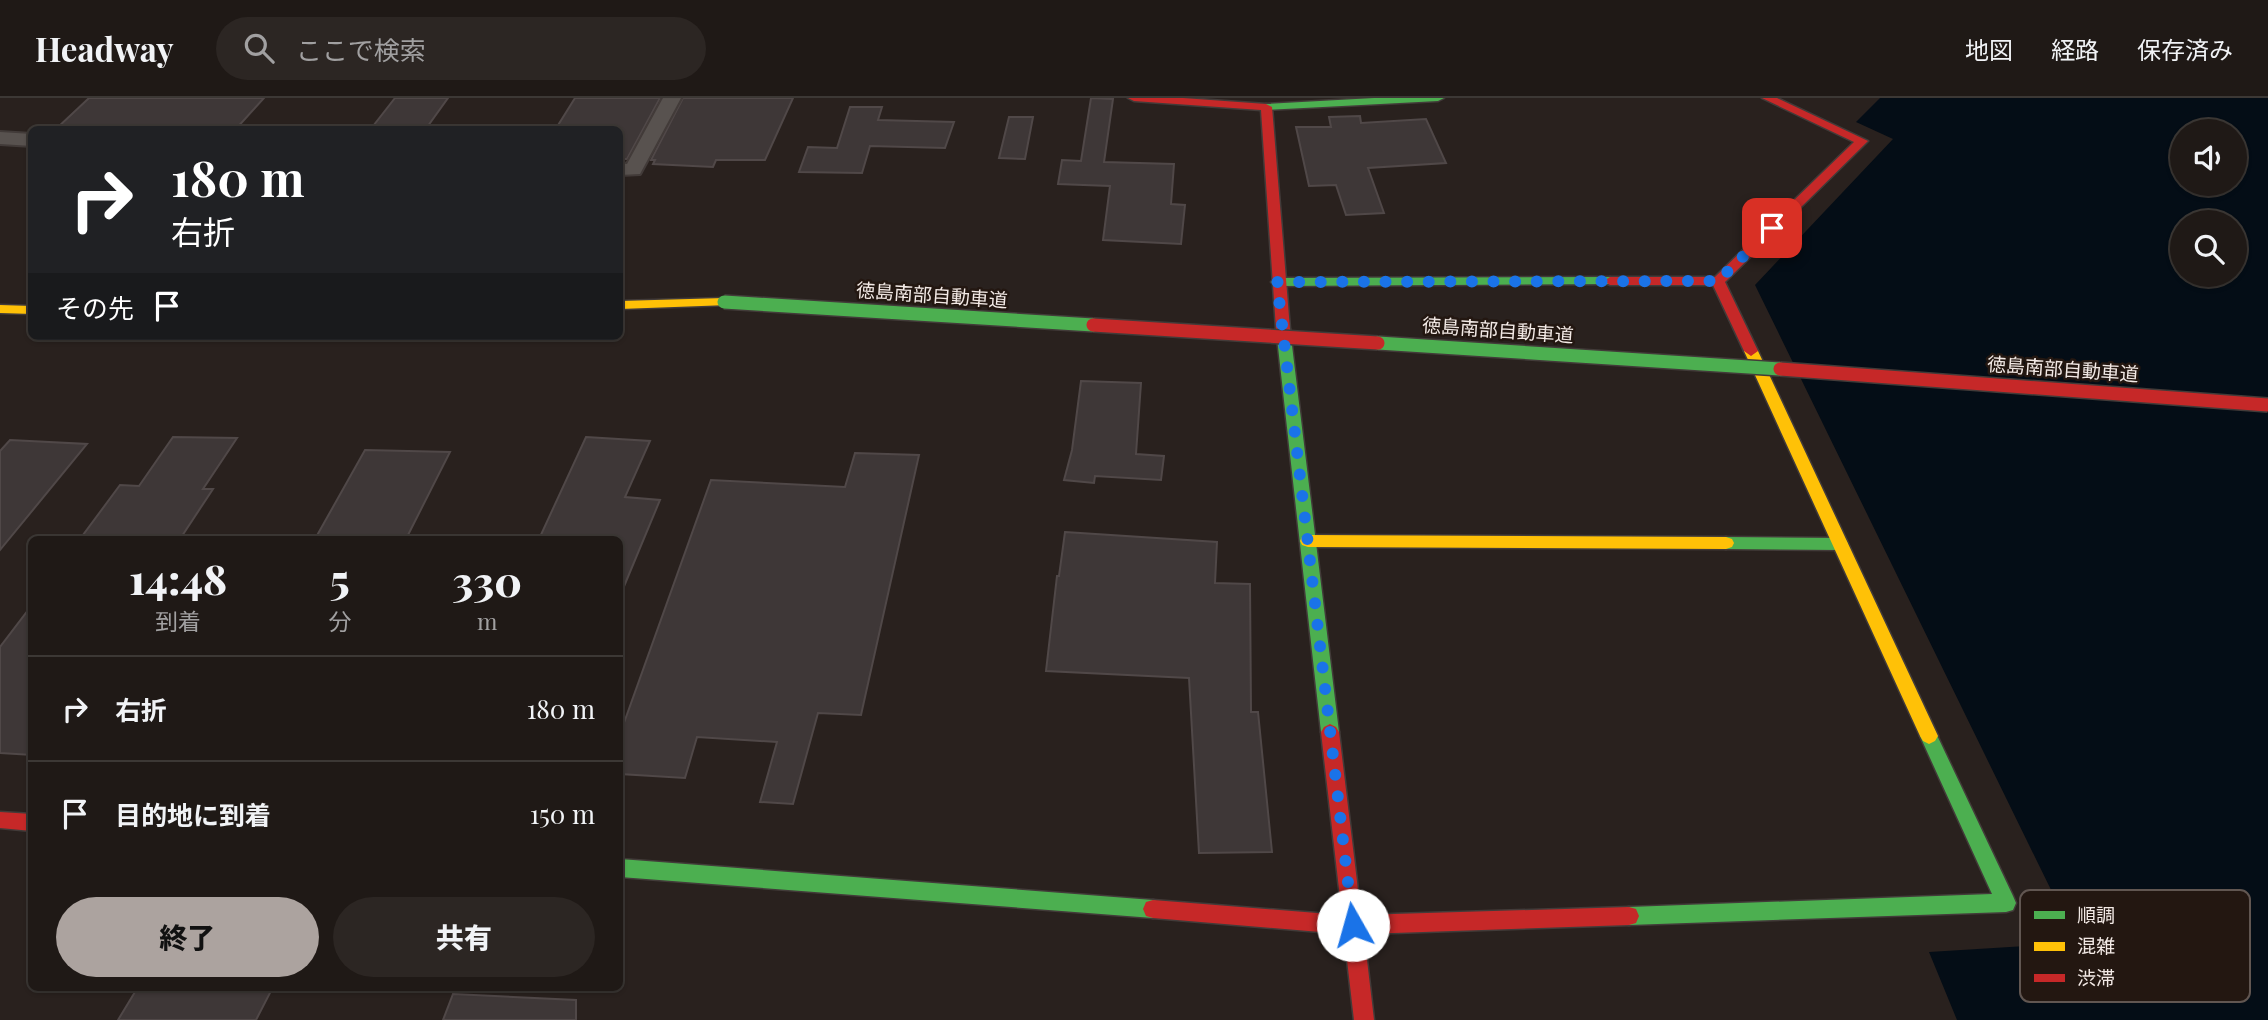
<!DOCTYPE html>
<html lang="ja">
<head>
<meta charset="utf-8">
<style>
  :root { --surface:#1f1916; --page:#2c2623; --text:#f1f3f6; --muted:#a1a0a1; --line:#3c3835; --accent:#aca39f }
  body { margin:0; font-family:"Playfair Display","Noto Sans JP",serif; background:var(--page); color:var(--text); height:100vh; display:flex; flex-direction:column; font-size:26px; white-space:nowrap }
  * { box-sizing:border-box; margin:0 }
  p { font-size:23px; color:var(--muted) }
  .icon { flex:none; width:38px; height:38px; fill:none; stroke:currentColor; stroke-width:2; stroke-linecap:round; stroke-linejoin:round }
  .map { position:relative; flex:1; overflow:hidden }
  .side { position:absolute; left:28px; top:438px; width:595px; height:455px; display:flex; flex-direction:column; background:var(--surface); border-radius:10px; box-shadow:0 2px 5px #0004,0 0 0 2px var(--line) }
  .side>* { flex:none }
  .top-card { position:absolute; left:28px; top:28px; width:595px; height:214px; border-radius:10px; box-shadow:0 2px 5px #0004,0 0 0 2px var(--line); background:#202124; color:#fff; overflow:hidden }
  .buttons { position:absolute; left:2170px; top:21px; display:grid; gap:14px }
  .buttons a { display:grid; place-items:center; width:77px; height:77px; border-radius:50%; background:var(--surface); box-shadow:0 2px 5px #0004,0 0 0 2px var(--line); font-size:35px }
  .pin { position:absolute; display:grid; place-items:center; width:60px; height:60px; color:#fff; margin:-30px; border-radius:14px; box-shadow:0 4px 10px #0006 }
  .me { position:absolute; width:77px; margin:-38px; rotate:353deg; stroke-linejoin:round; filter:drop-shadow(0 0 5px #0008) }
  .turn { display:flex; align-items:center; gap:24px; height:147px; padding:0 28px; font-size:32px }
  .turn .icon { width:91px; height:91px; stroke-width:2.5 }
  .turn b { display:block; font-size:49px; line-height:60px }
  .then { display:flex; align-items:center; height:66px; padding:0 28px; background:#0003; gap:14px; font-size:26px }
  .eta { display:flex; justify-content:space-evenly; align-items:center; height:119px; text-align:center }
  .eta b { font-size:42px; font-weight:800; line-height:49px }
  .primary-button { display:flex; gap:14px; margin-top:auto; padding:14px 28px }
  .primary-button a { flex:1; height:80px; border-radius:42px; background:var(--accent); color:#111; font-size:28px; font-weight:800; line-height:80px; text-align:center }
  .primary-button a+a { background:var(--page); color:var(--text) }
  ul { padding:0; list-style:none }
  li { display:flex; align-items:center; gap:21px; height:105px; padding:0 28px; border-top:2px solid var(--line) }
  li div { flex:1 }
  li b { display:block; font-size:26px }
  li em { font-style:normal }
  header { display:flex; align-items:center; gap:42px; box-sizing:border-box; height:98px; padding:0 35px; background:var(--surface); border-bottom:2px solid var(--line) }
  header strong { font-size:33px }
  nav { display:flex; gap:38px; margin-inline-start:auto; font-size:24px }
  .search { width:490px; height:63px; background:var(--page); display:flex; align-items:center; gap:18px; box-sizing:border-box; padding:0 24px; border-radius:38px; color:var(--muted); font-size:26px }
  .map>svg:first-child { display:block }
  .water { fill:#040d16; fill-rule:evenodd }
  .building { fill:#3e3737; stroke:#504848; stroke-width:2 }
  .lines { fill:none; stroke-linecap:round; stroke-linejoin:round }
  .street-casing { stroke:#423b39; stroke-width:4 }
  .fast-casing { stroke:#423b39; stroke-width:3 }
  .slow-casing { stroke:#423b39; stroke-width:3 }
  .jam-casing { stroke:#423b39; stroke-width:3 }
  .street { fill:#58524f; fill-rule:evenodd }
  .fast { fill:#4caf50; fill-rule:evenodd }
  .slow { fill:#ffc107; fill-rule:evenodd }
  .jam { fill:#c62828; fill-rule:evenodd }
  .fast-bridge-casing { stroke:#423b39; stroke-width:16; stroke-linecap:butt }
  .jam-bridge-casing { stroke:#423b39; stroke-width:16; stroke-linecap:butt }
  .fast-bridge { stroke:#4caf50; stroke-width:13 }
  .jam-bridge { stroke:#c62828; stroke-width:13 }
  .route { stroke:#1a73e8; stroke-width:12; stroke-dasharray:0 21.6 }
  .labels { text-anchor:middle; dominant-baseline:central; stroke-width:5; stroke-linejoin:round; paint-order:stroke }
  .street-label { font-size:19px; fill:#f2e9e5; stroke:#231711 }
  .key { fill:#231711; stroke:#615651; stroke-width:2 }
  .key-label { font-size:19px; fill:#f2e9e5 }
</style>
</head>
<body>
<header>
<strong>Headway</strong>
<div class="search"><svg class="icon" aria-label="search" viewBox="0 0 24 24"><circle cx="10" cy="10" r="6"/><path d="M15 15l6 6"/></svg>ここで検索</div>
<nav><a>地図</a><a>経路</a><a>保存済み</a></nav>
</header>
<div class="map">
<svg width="2268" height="922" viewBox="0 0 2268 922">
  <rect width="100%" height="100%" fill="#29211e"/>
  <path class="water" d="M1880,0H2268V922H1957L1929,854L2077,845L1755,187L1893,41L1856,24ZM2182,33H2235V86H2182ZM2182,124H2235V177H2182Z"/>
  <path class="building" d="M89,0H264L235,32L57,30Z
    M395,0H448L425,32H370Z
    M575,0H660L627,61H620V32H555Z
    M683,0H793L765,62H716L713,69L653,66L655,62H651Z
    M1091,0L1113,1L1104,64L1174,66L1171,106L1185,107L1181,146L1103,142L1110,88L1058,86L1062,62L1081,63Z
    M850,9H882L878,22L954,24L945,50L870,48L862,75L799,74L808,49L837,50Z
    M1360,18L1361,25L1426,21L1446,65L1368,70L1384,115L1346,117L1336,87L1309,88L1296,29H1331L1329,19Z
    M1009,19H1033L1025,61L999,60Z
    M1081,283L1141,285L1136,356L1164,358L1161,382L1095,378L1094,385L1064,382L1072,352Z
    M173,339L237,340L203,391H213L180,441H80L120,387L139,388Z
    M586,339L650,343L625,399L660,402L620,498V441H539Z
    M10,342L87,346L0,452V353Z
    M365,352L450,354L406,441H315Z
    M855,355L919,357L861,617L818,615L793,706L760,704L777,644L697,639L685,680L620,676V636L711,382L845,389Z
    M1065,434L1217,444L1215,485L1250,486L1251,614H1258L1272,754L1199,755L1189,580L1046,573L1057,478H1059Z
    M32,507V657L0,655V549Z
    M138,889H273L256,922H118Z
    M453,896L576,902V922H443Z"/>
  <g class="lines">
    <g class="street-casing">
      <path id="street" d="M663,0H681L640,76L620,77V65L627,66Z
        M0,34L32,36V48L0,46Z"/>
    </g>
    <g class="fast-casing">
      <path id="fast" d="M1374,0H1444L1438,3L1266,12L1260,9L1266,6Z
        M1610,179L1616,183L1615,186L1277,188L1271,184L1277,180Z
        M1283,226L1290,231L1339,634L1336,639L1330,642L1324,639L1321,634L1276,231Z
        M1726,439L1840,440L1846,442L1848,446L1846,450L1840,452L1726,451L1720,449L1718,445L1720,441Z
        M1929,630L1935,633L2013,798L2016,805L2013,812L2006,814L1629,827L1622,825L1619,818L1622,811L1629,809L1992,796L1920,638L1923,633Z
        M620,761L1153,802L1160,804L1163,811L1160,818L1153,820L620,779Z"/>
    </g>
    <g class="slow-casing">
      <path id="slow" d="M724,200L729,201V207L620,211V203Z
        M0,207L32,208V216L0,215Z
        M1751,248L1758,253L1938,638L1935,643L1929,646L1923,643L1920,638L1744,253Z
        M1308,437L1726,439L1732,441L1734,445L1732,449L1726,451L1308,449L1302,447L1300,443L1302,439Z"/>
    </g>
    <g class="jam-casing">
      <path id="jam" d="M1128,0H1183L1266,6L1272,9L1290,231L1288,234H1278L1276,231L1261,12L1134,3Z
        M1762,0H1777L1868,43L1725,184L1758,253L1751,258L1744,253L1713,187H1610L1604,183L1610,179H1715L1854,44Z
        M1330,626L1336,629L1339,634L1361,817L1629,809L1636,811L1639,818L1636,825L1629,827L1364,836L1374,922H1354L1344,836L1153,820L1146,818L1143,811L1146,804L1153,802L1342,817L1321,634L1324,629Z
        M0,714L32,716V733L0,730Z"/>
    </g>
    <use href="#street" class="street"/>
    <use href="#fast" class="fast"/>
    <use href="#slow" class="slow"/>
    <use href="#jam" class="jam"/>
    <g class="fast-bridge-casing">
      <path id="fast-bridge" d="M724,204L1093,227
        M1378,245L1780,271"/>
    </g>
    <g class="jam-bridge-casing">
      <path id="jam-bridge" d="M1093,227L1378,245
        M1780,271L2268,307"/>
    </g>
    <use href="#fast-bridge" class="fast-bridge"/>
    <use href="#jam-bridge" class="jam-bridge"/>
  </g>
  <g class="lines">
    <path class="route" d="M1353,827L1277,184L1718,183L1772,130"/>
  </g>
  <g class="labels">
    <g class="street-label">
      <text transform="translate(932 196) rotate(4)">徳島南部自動車道</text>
      <text transform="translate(1498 231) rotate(4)">徳島南部自動車道</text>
      <text transform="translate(2063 270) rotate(4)">徳島南部自動車道</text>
    </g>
  </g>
  <rect x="2020" y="792" width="230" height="112" rx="10" class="key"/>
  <rect x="2034" y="813" width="31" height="8" fill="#4caf50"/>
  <rect x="2034" y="844" width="31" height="9" fill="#ffc107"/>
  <rect x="2034" y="876" width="31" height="8" fill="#c62828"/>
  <g class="key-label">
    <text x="2077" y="824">順調</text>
    <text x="2077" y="855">混雑</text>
    <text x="2077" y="887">渋滞</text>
  </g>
</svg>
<div class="buttons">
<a><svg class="icon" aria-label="sound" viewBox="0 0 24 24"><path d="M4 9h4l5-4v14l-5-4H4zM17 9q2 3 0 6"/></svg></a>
<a><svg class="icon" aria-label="search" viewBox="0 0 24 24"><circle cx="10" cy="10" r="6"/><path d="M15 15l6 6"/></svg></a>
</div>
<div class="pin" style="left:1772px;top:130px;background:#d93025"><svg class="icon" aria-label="arrive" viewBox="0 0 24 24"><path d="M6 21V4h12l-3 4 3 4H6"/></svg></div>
<svg class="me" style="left:1353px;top:827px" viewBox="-20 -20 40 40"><circle r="19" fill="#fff"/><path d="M0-13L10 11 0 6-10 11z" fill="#1a73e8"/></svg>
<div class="top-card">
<div class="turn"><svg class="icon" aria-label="right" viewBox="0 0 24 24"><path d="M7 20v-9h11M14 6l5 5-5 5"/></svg><div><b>180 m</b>右折</div></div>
<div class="then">その先<svg class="icon" aria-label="arrive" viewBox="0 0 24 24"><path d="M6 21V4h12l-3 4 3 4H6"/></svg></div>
</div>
<section class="side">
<div class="eta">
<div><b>14:48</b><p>到着</p></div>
<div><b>5</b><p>分</p></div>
<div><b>330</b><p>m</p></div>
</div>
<ul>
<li><svg class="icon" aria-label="right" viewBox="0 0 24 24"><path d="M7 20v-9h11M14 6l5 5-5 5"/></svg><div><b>右折</b></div><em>180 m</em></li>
<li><svg class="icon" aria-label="arrive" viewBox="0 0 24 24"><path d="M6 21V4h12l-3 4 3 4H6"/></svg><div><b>目的地に到着</b></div><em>150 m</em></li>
</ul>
<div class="primary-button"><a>終了</a><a>共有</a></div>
</section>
</div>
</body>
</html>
